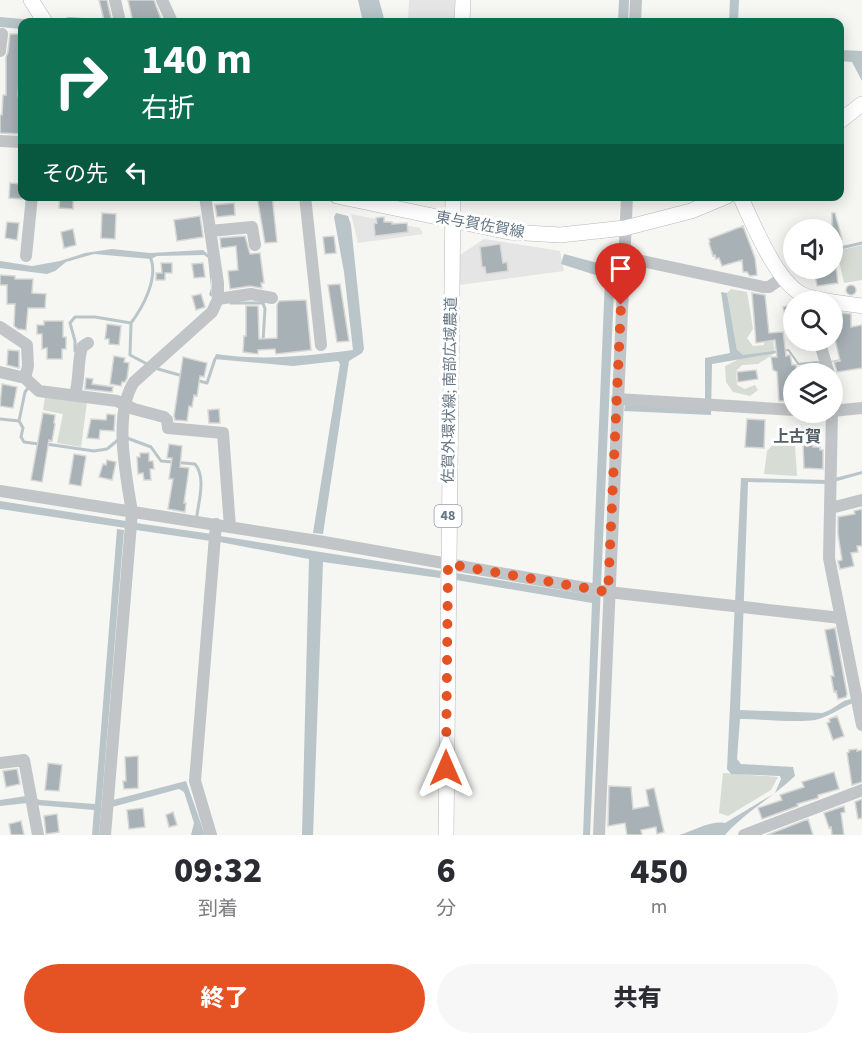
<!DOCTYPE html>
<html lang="ja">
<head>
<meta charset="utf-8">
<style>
  :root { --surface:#fff; --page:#f7f7f7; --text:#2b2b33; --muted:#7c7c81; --accent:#e55224 }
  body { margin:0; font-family:"Source Sans 3","Noto Sans JP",sans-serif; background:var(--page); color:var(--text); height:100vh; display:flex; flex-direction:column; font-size:22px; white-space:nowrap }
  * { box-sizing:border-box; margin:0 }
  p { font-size:20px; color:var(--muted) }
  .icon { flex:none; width:33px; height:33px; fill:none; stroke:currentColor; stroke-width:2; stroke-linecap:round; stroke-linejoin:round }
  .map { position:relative; height:835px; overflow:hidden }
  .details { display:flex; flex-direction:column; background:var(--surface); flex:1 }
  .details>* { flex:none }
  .top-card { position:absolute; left:18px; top:18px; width:826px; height:183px; border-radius:12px; box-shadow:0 3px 15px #0003; background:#0b6e4f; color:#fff; overflow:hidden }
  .fabs { position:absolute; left:783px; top:219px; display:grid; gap:12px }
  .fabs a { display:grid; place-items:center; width:60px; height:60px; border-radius:50%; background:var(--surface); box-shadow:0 3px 15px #0003; font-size:30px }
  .pin { position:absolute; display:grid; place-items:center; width:51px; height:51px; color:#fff; margin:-62px -26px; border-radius:50% 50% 50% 0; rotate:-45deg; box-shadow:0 0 6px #0007 }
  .pin .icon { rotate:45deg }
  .me { position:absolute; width:66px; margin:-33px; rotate:0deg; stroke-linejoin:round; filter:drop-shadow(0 0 4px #0008) }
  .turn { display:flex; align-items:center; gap:21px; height:126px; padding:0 24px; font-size:27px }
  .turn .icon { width:78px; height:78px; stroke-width:2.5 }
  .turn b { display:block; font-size:42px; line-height:51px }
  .then { display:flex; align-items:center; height:57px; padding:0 24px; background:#0003; gap:12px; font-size:22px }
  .eta { display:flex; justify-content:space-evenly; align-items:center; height:102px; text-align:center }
  .eta b { font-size:36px; font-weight:800; line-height:42px }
  .primary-button { display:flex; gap:12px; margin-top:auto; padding:12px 24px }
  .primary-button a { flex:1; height:69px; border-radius:36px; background:var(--accent); color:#fff; font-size:24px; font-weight:800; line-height:69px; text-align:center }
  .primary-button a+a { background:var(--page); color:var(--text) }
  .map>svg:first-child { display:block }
  .built { fill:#e4e5e4 }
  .green { fill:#d7ddd4 }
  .water { fill:#b9c5c9 }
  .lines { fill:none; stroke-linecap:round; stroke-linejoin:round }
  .stream { stroke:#b9c5c9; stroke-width:3 }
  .building { fill:#a8b1b6; stroke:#d7d7d5; stroke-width:1.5 }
  .major-casing { stroke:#b4b9bc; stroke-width:16 }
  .minor { stroke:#c1c5c8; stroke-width:12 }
  .major { stroke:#fff; stroke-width:15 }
  .route { stroke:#e55224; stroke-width:10; stroke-dasharray:0 18 }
  .labels { text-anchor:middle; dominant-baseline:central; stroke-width:6; stroke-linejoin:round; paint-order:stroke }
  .shield { fill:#fff; stroke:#939fa9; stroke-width:1.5 }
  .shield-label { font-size:14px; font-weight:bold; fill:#657684 }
  .street-label { font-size:15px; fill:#657684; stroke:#fff }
  .neighbourhood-label { font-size:16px; font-weight:bold; fill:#535f69; stroke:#fff }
</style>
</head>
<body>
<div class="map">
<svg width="862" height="835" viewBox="0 0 862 835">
  <rect width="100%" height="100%" fill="#f6f6f3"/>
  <path class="built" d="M409,0H455L454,22H408Z
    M351,214L420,228L423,234L358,243Z
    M484,239L560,251L564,271L459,285L460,255Z"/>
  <path class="green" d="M862,245V280L844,283L837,251Z
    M731,289L747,292L753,329L747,338L753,346L764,345V334L772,333L775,353L758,364L742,365L736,371L737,385L745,389L755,385L758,390L750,396L733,392L726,382L725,366L741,358L737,350L727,293Z
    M45,397L87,402L81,447L57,443L63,414L43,410Z
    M775,442L795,445L797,476L764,474L767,451Z
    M723,773L778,777L771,790L728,816L719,813Z"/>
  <path class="water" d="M358,0H379L385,22H363Z
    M619,0H629L628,22H618Z
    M730,0H739L738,22H729Z
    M0,17L34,20L35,22H22V29L0,27Z
    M69,17L83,18L93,22L53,21Z
    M840,50L862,51V81L852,62L840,61Z
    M336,213L348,216L351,225L364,349L362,353L349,361L323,534L313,533L340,364L338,361L293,366L214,359L216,354C262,361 307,356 353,350L344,272L334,217Z
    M112,249L150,253L203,250L210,256L212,297L209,295L211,288L208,258L204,255L157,256L151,259L94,254L66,262L55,271L47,274L0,268V261L32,266L60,261L85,253Z
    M610,253H613V267L615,268L590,835H583L592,603L456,580V573L592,595L605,278L561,264L564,254L609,266Z
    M721,292L727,293L737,350L743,355L789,349L799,363L817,361L823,363L849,357V358L823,364L817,363L798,365L788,351L712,364L711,415L624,411L625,405L705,408V358L730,353Z
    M862,471V474L827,484L748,482L740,710L822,713C839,708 842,695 862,700C845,704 832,716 815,720C797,723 760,719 740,719L737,759L741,764L793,767L795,776C773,797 745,812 725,835H679C694,831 710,820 725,823L775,793L781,779L780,776L731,774L727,769L741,478L827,480Z
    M0,501L126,521V528L0,509Z
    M136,523L212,534L211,541L136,530Z
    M117,529L124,530L99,835H92L94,810L36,805L28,803L0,806V800L26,796L40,800L95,804Z
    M220,536L441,571L440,578L323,562L313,835H302L309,559L220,542Z
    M186,781L205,835H191L194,823L184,792L179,789L112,807L113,800Z"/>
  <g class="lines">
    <path class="stream" d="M832,250L862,243
      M231,303H263L265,309L263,341
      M131,323L130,355L147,364
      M75,351V341L70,323L75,317H95L131,323C143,307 158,279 151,259
      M158,369L183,376
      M195,380L207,383L215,359
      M0,419L19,421L25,392L28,388
      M19,421L23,428L21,437L24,442L39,444
      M127,438L151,447L161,461L195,464C206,477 199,500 197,515
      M46,444L94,451L107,449L118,440"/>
  </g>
  <path class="building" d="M99,0H107L112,22L104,20Z
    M128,0H154L162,22H133Z
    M10,34H22L18,96L22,97V134L0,133V115H2L3,95H6V57L8,52Z
    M10,183L22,184V199L9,198Z
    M60,196H73V209L59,208Z
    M257,196H272L277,242L265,243Z
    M234,203L235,215L217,217L215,205Z
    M102,213L116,214L115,239L101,238Z
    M832,213H835L842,239L832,241Z
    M200,216L203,237L177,241L174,220Z
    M384,217V222H392V224L407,223L408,232L375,236L374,224L377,223L376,218Z
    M7,222L19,223L17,240L5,238Z
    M743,226L755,258L757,275L750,276L747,272H743L742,260L722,266L719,258L716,259L715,255L713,256L709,243L710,242L709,239Z
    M73,229L76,245L64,248L61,232Z
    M245,236L250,254L260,253L264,283H261L262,288L250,286L230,289L228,271L238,270L236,246L221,248L220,238Z
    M334,236L336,253L325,254L323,237Z
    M500,244L503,263L507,262L508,271L486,274L485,267H482L480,247Z
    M161,263H172V273H165V280H156V273H162Z
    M203,263L205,277L194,278L192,264Z
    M814,268H836L838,283L817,286Z
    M0,275L15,276V279H33L32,293L46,294L45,308H28L26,330L18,329L14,326L15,304H7V285H0Z
    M340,284L349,341L337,342L328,285Z
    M846 290a5 5 0 1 1 10 0a5 5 0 1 1-10 0Z
    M752,293L765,295L769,333L783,332L786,356L790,355L792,365H796L797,374H794V397L788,398L789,401H779L777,372L773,370L771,357H777L775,340L756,343Z
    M201,294L205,307L196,310L192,296Z
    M306,300L311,350L276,354L275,349L258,350V354L243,352L244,336H246V306H258L259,339L277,338V305L279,301Z
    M794,304V320L787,322L783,307Z
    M832,312L851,314V327L862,325V368L837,372L834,362L840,361L832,326Z
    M44,321H63V337H66V349H62V359H47V348L42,349V334H37V325H44Z
    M107,324L121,326L119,345L109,344V339H105Z
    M8,350L19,351V368L7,365Z
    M114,356L125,358L124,362L129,363L127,378L125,382H122L121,386L110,384Z
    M183,357L207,363L204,377L200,376L197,396L194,395L192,407L189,406L187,421L175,420L174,416Z
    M818,366L820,374H799V367Z
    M756,370L758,379L738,382L737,372Z
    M86,378L93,379L92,384L113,387L112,392L85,389Z
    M2,384L17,387L13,408L0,406Z
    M219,409L220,423H209L208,410Z
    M43,413L55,415L54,423L55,424L52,441L49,440L42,482L31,480Z
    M107,414L115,415L114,431L100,430L99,439L87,438L91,419L106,420Z
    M747,419L765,420L764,448L745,447Z
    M803,443H813V447H820V450H823V469L804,468Z
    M169,444L182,446L180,467L189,468L184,503H186L185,512L168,509L173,479H169L172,458H167Z
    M140,453H149V461H153L154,469H150L151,480H144L143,473L138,474L137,457H140Z
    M74,454L86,456L81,486L69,484Z
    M107,460L116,462L112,480L99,477L103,464L106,465Z
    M862,509V546H857L858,552L851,553L854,566L840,569L838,561L842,560L838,534V517L855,514L854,511Z
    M835,628L847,694L846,697L838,699L836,691L834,692L831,676H834L825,630Z
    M837,716L844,736L833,740L827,723L830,722L829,719Z
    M857,749V751L862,750V782L852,785L847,753L849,752V750Z
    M138,756V788L124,789L123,781H126L125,757Z
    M48,763L62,765L59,791L45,790Z
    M17,769L20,784L6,787L3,771Z
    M834,772L839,789L818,795V798L797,804L798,806L762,819L758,808L782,800L780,795L804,787L802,782Z
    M609,786L631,787L633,809L649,806L646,790L654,788L664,832L657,834L656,827L641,830L642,835H627L625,823L608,826Z
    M862,799V818L858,819L855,802Z
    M844,806L845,812L841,813L844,835H832L831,827L829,828L824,813Z
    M143,808L145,827L129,829L127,810Z
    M173,812L177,825L169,827L166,815Z
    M57,814L59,832L46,834L44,816Z
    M808,819L813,835H767Z
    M21,821L24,835H11L9,824Z"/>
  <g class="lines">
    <g class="major-casing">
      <path id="major" d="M31,0L45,22
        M462,22L463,0
        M840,121L862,104
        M337,196L509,232L560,235L625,228L691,211L727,196
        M740,196C753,223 778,287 806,296C824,302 844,303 862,306
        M446,835L453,196"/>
    </g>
    <path class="minor" d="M115,0L120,22
      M162,0L172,22
      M635,22L636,0
      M0,51L2,34
      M0,141L22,142
      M305,196L321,345
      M210,231L252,227L255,245
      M26,256L32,196
      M623,257L763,287H769L782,278
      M218,299L251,294L272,298
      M0,327L27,345L28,366L25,378
      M819,340L829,374
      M0,372L25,378L39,391L117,401L134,409L164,417L167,420L168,428L223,433L230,527
      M75,395C80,377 77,364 82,347L88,343
      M617,399L794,410
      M832,411L862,408
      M832,412L829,558L862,725
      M0,491L324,542L608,592L841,618
      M831,508L862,500
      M0,763L24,760L38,835
      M105,835L132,512C126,475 113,414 134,382L212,312L218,299V283L205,196
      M211,835L195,781L216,524
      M599,835L627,196
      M744,835L862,790"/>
    <use href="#major" class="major"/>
  </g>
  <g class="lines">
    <path class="route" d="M446,768L448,564L608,592L621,305"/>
  </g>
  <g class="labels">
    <rect class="shield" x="434.5" y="505" width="27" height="22" rx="4.5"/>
    <g class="shield-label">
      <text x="448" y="516">48</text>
    </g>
    <g class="street-label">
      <text transform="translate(480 225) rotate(10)">東与賀佐賀線</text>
      <text transform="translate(450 390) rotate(-89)">佐賀外環状線; 南部広域農道</text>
    </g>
    <g class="neighbourhood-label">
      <text x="797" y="437">上古賀</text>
    </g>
  </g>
</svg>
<div class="fabs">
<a><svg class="icon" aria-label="sound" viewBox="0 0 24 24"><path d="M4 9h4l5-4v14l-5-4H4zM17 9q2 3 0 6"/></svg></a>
<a><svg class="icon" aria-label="search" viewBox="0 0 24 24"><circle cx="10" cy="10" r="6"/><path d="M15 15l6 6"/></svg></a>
<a><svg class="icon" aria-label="layers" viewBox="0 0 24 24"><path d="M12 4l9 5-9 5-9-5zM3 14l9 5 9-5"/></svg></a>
</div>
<div class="pin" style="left:621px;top:305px;background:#d93025"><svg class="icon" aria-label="arrive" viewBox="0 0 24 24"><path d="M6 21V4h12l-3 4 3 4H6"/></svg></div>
<svg class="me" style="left:446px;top:768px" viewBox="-20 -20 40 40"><path d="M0-17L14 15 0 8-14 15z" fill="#e55224" stroke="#fff" stroke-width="4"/></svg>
<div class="top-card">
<div class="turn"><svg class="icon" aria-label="right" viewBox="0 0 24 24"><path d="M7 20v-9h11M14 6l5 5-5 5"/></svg><div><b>140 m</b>右折</div></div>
<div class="then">その先<svg class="icon" aria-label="left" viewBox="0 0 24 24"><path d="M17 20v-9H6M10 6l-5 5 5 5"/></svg></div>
</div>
</div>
<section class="details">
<div class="eta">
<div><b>09:32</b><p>到着</p></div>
<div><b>6</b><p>分</p></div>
<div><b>450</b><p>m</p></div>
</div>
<div class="primary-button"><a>終了</a><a>共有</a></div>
</section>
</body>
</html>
